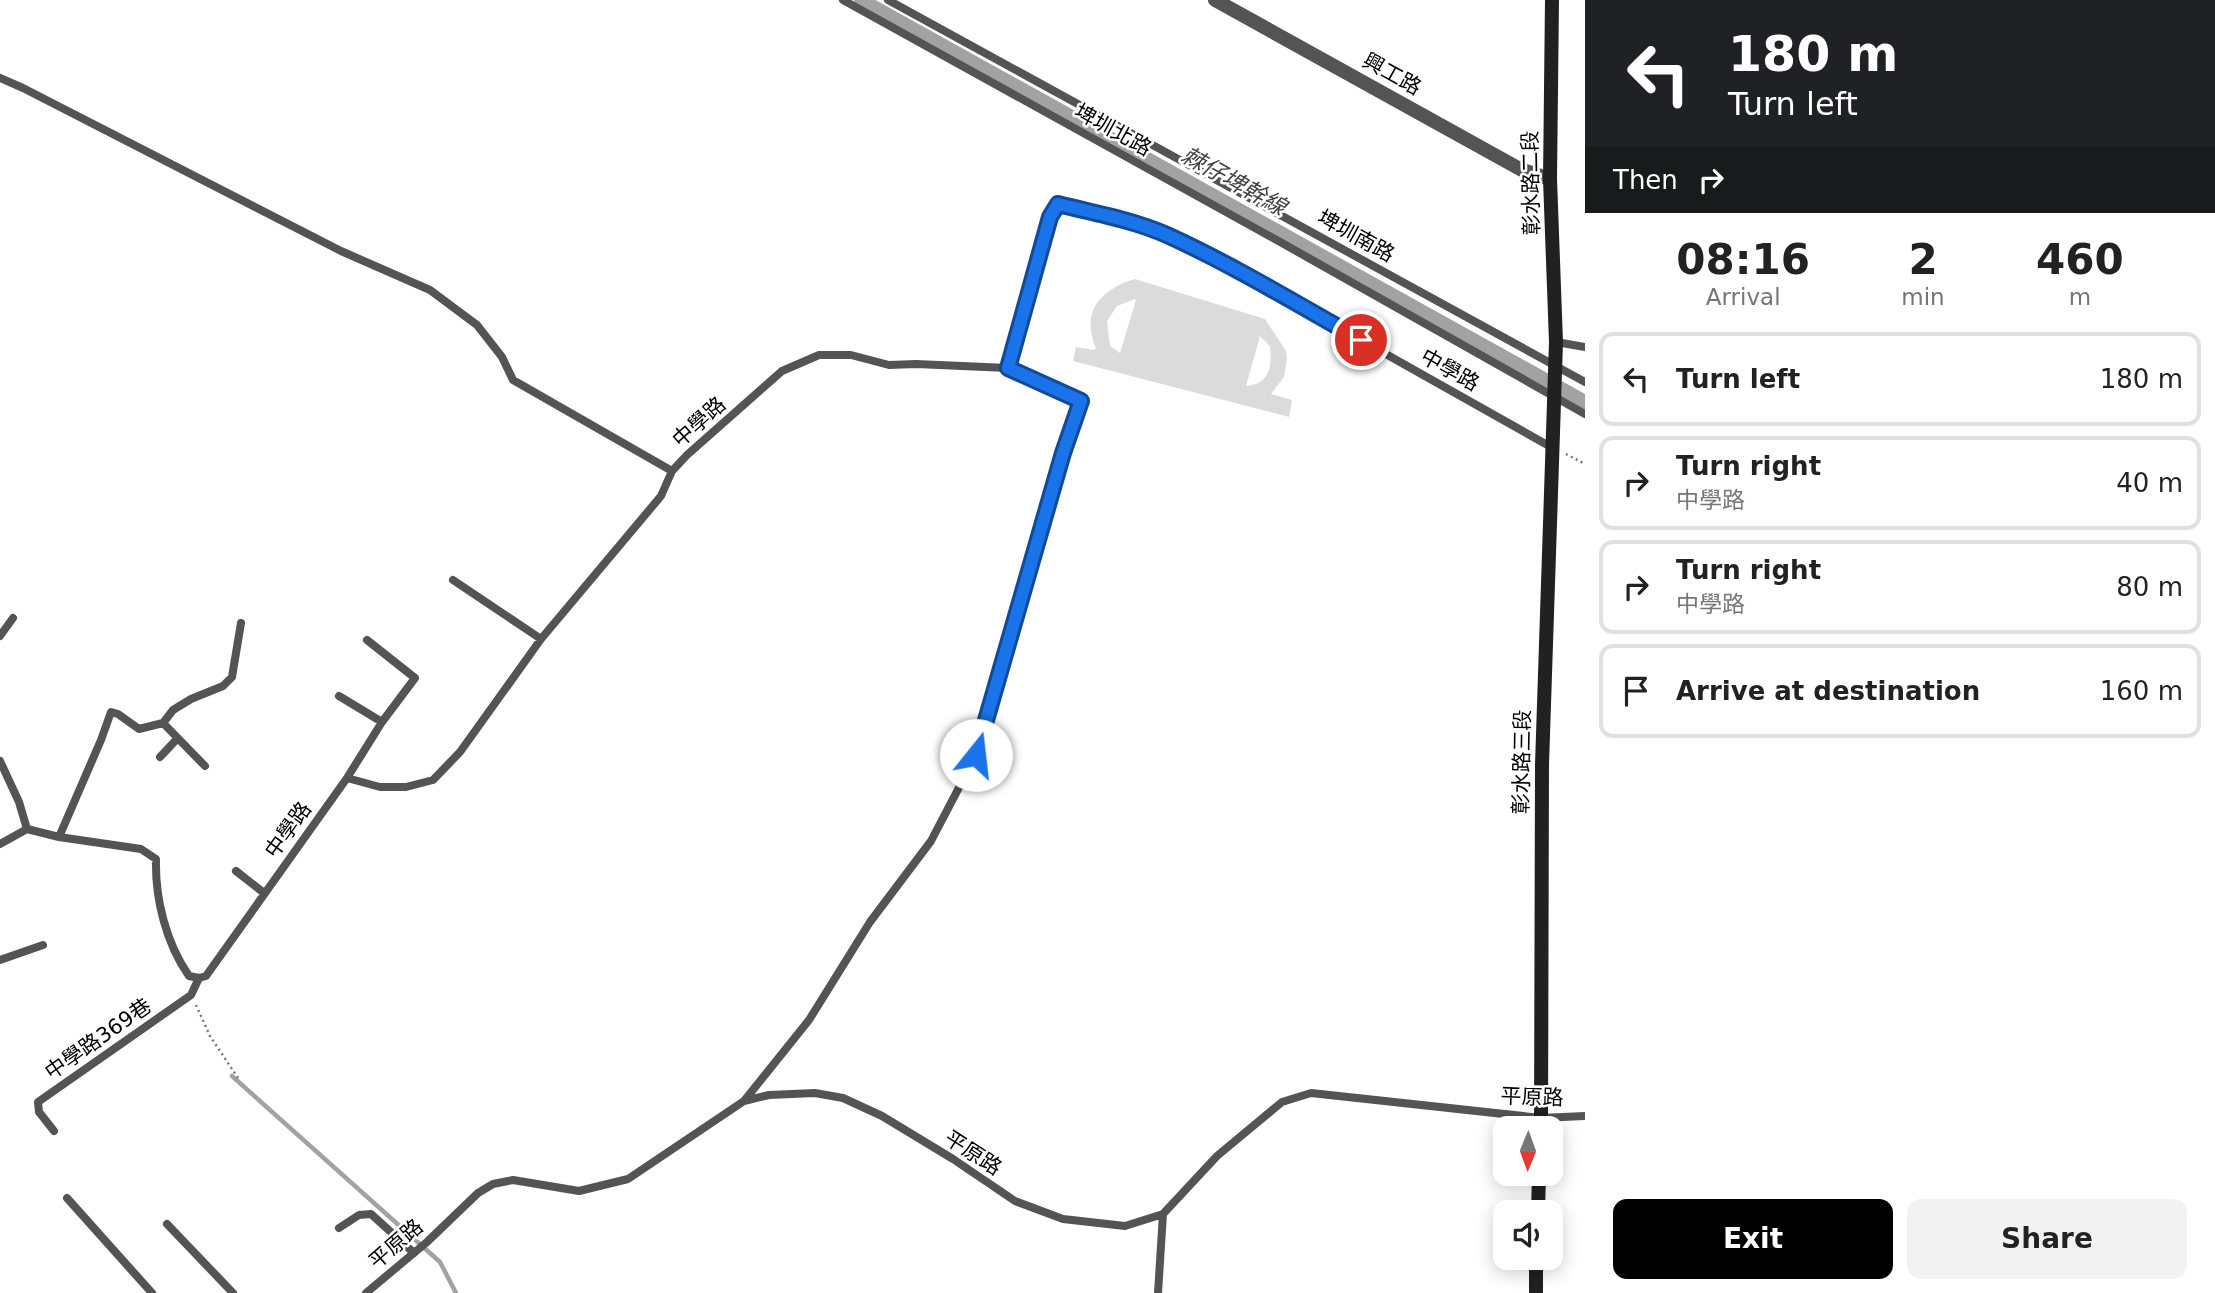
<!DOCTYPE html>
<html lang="en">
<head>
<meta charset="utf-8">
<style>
  :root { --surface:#fff; --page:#f2f2f2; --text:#222; --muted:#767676; --line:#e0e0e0; --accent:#000 }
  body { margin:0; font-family:"DejaVu Sans","Noto Sans TC",sans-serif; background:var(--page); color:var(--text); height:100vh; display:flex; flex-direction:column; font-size:26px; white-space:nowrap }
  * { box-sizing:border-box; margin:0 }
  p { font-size:23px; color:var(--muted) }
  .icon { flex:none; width:38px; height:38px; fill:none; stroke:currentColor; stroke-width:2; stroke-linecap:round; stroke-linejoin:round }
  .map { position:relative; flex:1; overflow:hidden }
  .sheet { display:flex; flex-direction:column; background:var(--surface); width:630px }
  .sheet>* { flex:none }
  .hud { background:#202124; color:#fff; overflow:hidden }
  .needle { width:46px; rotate:181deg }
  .buttons { position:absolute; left:1493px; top:1116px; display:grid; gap:14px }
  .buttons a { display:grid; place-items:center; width:70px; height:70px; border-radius:14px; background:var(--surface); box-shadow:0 4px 18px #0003; font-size:35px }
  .pin { position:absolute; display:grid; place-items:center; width:60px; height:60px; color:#fff; margin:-30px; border:4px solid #fff; border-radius:50%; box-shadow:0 2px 7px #0007 }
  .me { position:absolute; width:77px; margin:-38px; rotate:16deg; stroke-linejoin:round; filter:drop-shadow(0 0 5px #0008) }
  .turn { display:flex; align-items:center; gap:24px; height:147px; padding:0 28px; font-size:32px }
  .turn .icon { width:91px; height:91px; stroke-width:2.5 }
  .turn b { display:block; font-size:49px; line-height:60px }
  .then { display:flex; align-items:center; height:66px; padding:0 28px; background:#0003; gap:14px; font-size:26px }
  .eta { display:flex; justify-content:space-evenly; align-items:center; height:119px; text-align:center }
  .eta b { font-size:42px; font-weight:700; line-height:49px }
  .action { display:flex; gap:14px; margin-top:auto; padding:14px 28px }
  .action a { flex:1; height:80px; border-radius:14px; background:var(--accent); color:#fff; font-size:28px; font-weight:700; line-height:80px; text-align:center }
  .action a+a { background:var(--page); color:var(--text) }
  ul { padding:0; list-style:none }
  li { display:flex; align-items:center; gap:21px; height:94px; margin:0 14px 10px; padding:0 14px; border:4px solid var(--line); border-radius:14px }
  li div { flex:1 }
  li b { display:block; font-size:26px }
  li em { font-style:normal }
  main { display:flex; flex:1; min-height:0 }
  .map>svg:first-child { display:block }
  .green { fill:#dbdbdb; fill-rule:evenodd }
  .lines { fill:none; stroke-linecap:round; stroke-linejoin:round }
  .stream { stroke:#a2a2a2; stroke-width:4.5 }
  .canal { stroke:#a2a2a2; stroke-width:14 }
  .path { stroke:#767676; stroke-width:2.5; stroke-dasharray:2 3.5; stroke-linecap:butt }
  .lane { stroke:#545454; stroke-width:8 }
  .street { stroke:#545454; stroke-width:14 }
  .secondary { stroke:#212121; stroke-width:14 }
  .route-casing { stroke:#114b97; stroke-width:18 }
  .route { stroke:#1a73e8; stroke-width:12 }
  .labels { text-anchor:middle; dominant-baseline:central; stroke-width:5; stroke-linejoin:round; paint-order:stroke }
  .street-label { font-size:21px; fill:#000; stroke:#fff }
  .water-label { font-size:23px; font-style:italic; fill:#434343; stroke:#fff }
</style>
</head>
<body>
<main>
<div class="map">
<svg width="1585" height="1293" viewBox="0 0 1585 1293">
  <rect width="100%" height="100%" fill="#fff"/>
  <path class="green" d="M1135,279L1265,319L1286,351L1287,359L1284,377L1271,394L1292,400L1289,417L1073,361L1076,347L1094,350L1096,348C1080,312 1101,289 1135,279ZM1135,299L1136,300L1120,353L1110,346L1107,321L1117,306ZM1260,336L1270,346C1272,367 1270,384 1246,386Z"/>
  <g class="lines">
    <path class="stream" d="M232,1076L440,1262L456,1293"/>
    <path class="canal" d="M861,0L1585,402"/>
    <path class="path" d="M1566,454L1585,464
      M196,1005L210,1036L238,1078"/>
    <path class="lane" d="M843,0L1282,243L1585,414
      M888,0L1585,382
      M0,78L23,88L341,251L430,290L477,325L502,357L513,380L672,471
      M1556,342L1585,347
      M453,580L541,639
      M0,636L13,618
      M339,696L382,722
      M163,723L205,766
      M160,757L177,739
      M0,761L19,802L27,829
      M347,778L382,722L415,678L367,640
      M27,829L59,837L141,849L156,859C155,899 166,943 189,976L199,978L206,976L347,778L380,787H406L433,780L460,752L541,639L661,496L672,471L687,455L782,371L819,355H851L889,365L916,364L1008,368L1050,217L1058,204L1127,221L1165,234L1265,286L1551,447
      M59,837L101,740L111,712L118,714L139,729L163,723L173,710L191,699L223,686L232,677L241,623
      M0,844L27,829
      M236,871L264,893
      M0,960L43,945
      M744,1101L809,1020L870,922L931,841L976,755L1063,453L1081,401L1008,368
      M54,1131L39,1112L38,1102L191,995L199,978
      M67,1198L152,1293
      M167,1224L233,1293
      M339,1228L359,1215L371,1214L414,1253
      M366,1293L427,1242L478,1193L493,1184L513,1180L579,1191L628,1179L744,1101L769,1095L815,1093L843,1098L882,1116L953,1159L1015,1201L1063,1219L1125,1226L1163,1214L1217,1156L1282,1102L1311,1093L1541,1118L1585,1116
      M1158,1293L1163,1214"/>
    <path class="street" d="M1215,0L1520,169L1550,179"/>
    <path class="secondary" d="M1541,1129L1542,765L1556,342L1550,179L1552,0
      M1538,1213L1539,1174
      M1536,1293V1258"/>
  </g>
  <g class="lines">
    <g class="route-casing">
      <path id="route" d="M976,755L1063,453L1081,401L1008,368L1050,217L1058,204C1094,213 1133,220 1167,235C1233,265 1297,304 1361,340"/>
    </g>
    <use href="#route" class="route"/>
  </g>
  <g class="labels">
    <g class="street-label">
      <text transform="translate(1392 74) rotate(29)">興工路</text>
      <text transform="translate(1113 130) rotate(29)">埤圳北路</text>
      <text transform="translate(1531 183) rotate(-91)">彰水路二段</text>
      <text transform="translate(1356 236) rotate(29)">埤圳南路</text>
      <text transform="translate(1450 370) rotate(29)">中學路</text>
      <text transform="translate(699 422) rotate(-42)">中學路</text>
      <text transform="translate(1522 762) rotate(-89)">彰水路三段</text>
      <text transform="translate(288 830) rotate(-54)">中學路</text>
      <text transform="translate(98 1039) rotate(-35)">中學路369巷</text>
      <text transform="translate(1532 1097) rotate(2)">平原路</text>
      <text transform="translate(973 1153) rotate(33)">平原路</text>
      <text transform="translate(396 1244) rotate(-41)">平原路</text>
    </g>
    <g class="water-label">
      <text transform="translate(1234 181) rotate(29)">棘仔埤幹線</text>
    </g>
  </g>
</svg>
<div class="buttons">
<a><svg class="needle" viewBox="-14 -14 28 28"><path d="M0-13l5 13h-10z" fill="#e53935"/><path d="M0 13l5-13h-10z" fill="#767676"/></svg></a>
<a><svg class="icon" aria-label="sound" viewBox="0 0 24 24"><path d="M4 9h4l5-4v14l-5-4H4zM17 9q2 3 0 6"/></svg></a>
</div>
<div class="pin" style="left:1361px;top:340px;background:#d93025"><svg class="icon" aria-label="arrive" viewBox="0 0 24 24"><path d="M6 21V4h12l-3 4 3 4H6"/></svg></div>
<svg class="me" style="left:976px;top:755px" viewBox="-20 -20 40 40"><circle r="19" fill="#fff"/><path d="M0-13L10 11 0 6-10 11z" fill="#1a73e8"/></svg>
</div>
<section class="sheet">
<div class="hud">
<div class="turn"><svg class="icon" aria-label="left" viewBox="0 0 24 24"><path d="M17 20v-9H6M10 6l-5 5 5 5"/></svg><div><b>180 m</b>Turn left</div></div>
<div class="then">Then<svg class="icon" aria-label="right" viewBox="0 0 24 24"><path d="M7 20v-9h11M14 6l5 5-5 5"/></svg></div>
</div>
<div class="eta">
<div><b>08:16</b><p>Arrival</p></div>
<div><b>2</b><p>min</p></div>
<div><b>460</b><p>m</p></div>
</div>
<ul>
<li><svg class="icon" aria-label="left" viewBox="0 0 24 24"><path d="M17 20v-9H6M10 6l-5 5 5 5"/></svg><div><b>Turn left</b></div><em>180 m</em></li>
<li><svg class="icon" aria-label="right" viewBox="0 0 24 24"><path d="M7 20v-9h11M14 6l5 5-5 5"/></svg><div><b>Turn right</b><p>中學路</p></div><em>40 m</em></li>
<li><svg class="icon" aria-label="right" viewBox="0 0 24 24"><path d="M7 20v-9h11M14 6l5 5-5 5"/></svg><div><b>Turn right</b><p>中學路</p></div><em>80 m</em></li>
<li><svg class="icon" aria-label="arrive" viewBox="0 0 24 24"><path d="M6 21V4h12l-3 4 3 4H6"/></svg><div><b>Arrive at destination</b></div><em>160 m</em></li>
</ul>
<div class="action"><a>Exit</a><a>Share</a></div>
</section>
</main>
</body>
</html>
